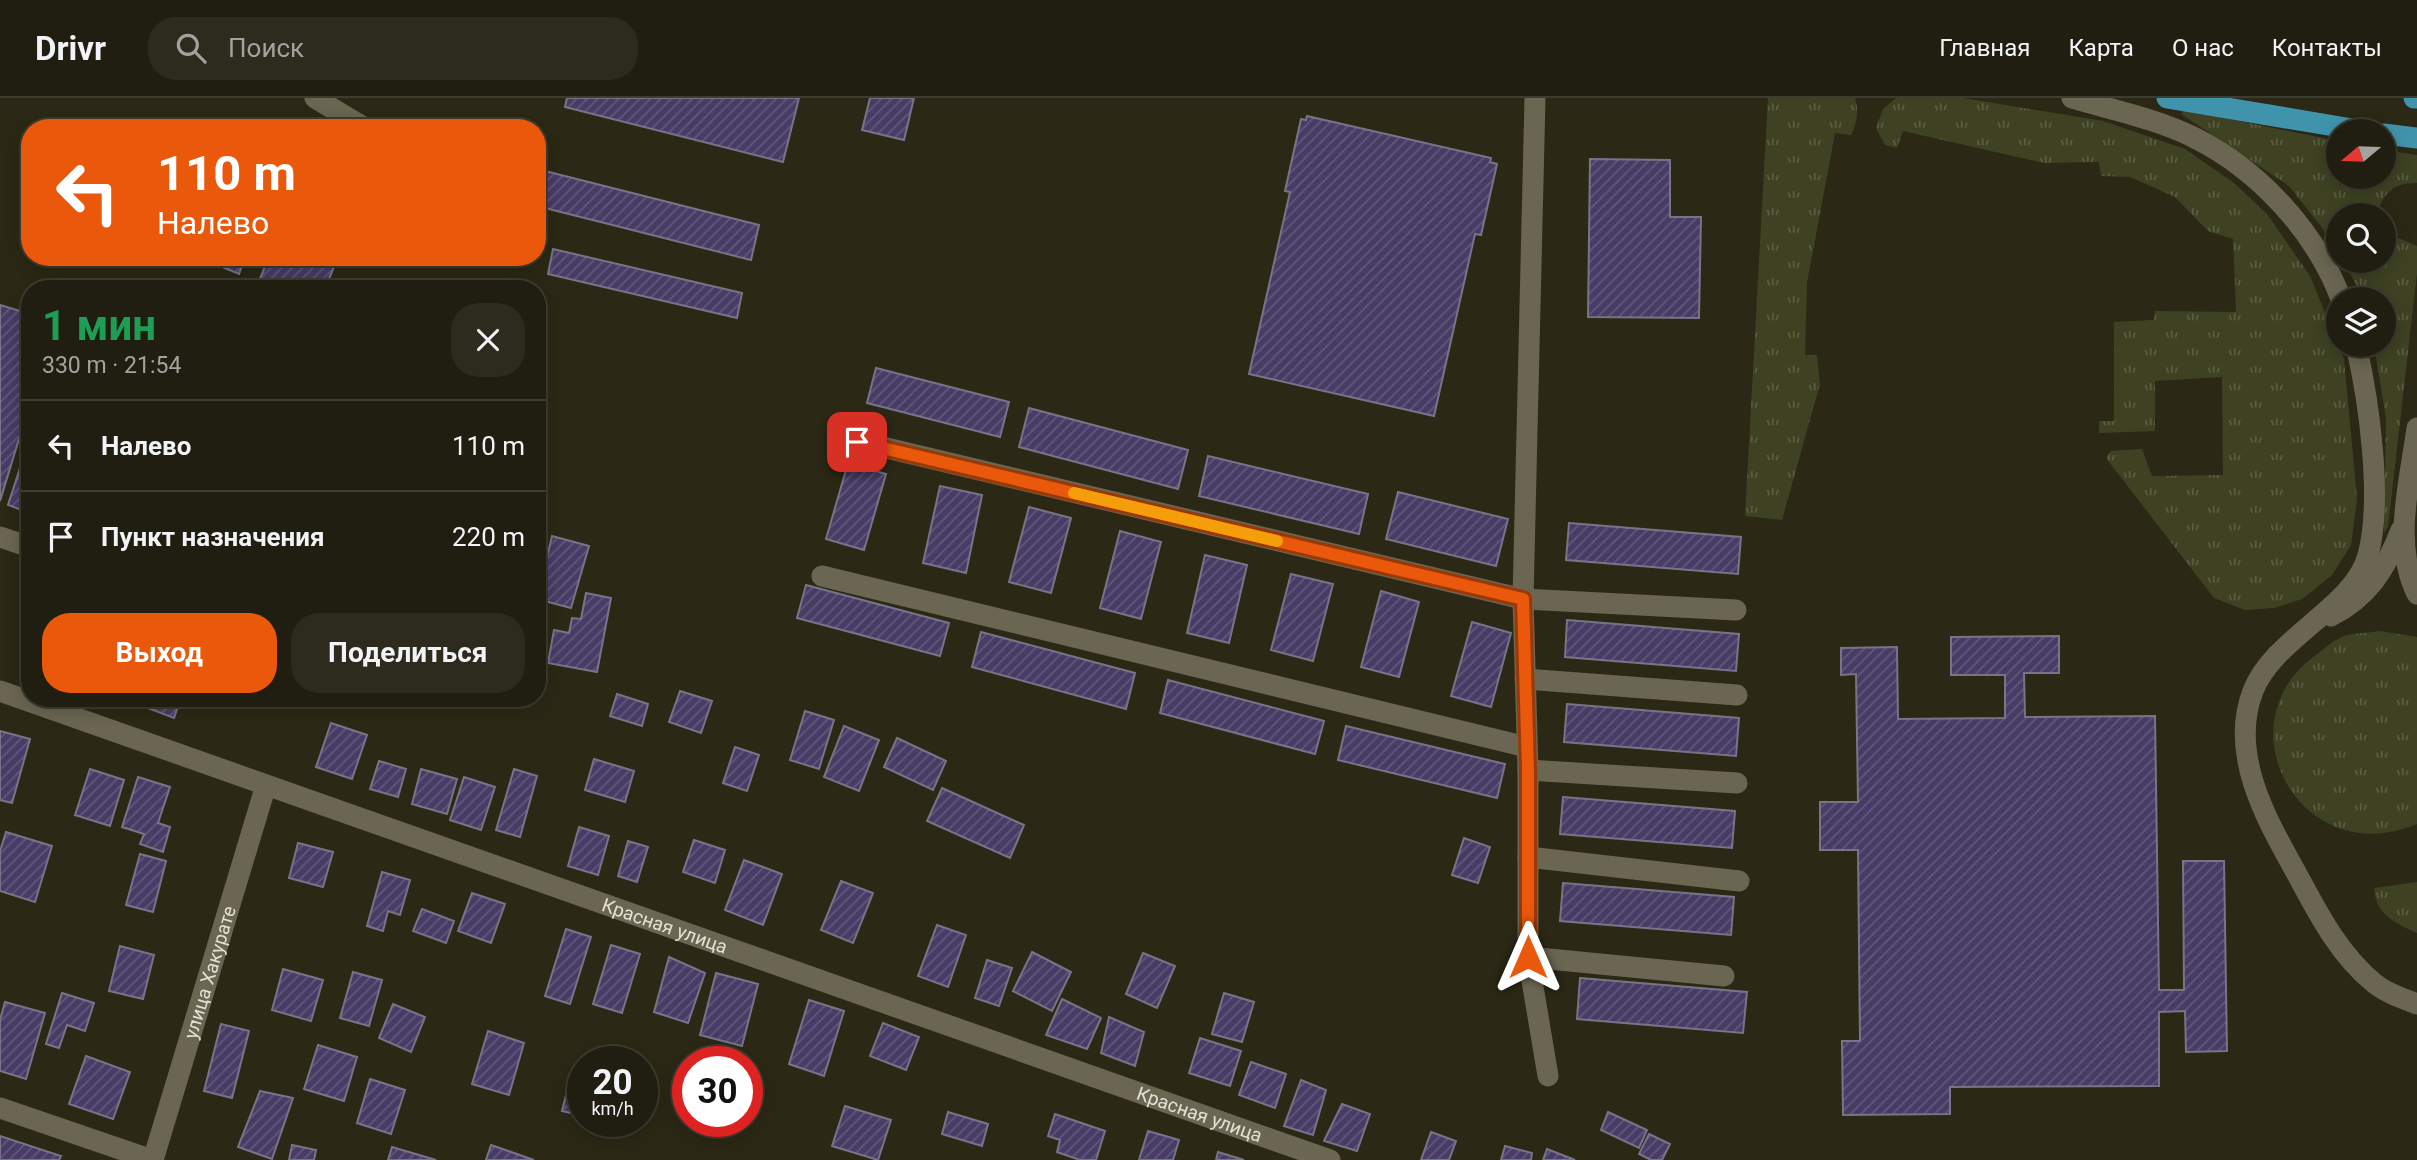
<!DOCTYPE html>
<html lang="ru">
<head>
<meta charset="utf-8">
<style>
  :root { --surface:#201e10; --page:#2d2b1e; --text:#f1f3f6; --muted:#a2a29f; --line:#3d3c30; --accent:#ea580c }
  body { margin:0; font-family:Roboto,sans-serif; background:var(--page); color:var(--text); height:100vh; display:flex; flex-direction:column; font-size:26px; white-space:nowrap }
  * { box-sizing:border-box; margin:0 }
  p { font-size:23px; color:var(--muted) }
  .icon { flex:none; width:38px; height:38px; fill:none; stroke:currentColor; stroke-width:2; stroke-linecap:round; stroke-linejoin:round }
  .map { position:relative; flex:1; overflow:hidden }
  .side { position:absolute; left:21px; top:182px; width:525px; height:427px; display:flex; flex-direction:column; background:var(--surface); border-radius:28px; box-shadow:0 4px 18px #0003,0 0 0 2px var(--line) }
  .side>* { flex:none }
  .guide { position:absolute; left:21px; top:21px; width:525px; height:147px; border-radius:28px; box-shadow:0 4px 18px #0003,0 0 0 2px var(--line); background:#ea580c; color:#fff; overflow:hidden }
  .needle { width:46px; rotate:251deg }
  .tools { position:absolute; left:2326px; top:21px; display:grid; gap:14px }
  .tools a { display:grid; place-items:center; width:70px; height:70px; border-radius:50%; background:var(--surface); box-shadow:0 4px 18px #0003,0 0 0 2px var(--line); font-size:35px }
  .speed { position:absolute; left:567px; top:948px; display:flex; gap:14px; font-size:35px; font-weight:700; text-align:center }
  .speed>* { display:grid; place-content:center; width:91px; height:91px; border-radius:50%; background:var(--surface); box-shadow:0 4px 18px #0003,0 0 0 2px var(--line); line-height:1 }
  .speed small { font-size:18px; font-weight:400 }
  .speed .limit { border:10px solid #d22; background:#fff; color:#111 }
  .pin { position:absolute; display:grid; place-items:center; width:60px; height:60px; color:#fff; margin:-30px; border-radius:14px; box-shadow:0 4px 10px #0006 }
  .me { position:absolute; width:77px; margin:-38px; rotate:0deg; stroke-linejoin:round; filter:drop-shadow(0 0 5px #0008) }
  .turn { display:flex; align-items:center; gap:24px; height:147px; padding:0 21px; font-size:32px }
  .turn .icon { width:91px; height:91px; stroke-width:2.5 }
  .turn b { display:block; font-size:49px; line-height:60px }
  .round { display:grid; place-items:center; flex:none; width:74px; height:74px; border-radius:28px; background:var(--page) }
  .headline { display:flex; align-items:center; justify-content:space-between; height:119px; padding:0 21px }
  h1 { font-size:42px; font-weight:700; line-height:52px; color:#1e9e55 }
  .primary-button { display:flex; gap:14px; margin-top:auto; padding:14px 21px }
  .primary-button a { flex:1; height:80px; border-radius:28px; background:var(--accent); color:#fff; font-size:28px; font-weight:700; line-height:80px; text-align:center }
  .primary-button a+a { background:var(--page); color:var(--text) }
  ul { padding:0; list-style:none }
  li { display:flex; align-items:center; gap:21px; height:91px; padding:0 21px; border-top:2px solid var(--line) }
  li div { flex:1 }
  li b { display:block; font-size:26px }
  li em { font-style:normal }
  header { display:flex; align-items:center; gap:42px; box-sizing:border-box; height:98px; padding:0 35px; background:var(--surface); border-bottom:2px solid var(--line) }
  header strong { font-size:33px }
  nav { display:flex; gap:38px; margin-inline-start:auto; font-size:24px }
  .search { width:490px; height:63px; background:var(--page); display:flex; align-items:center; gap:18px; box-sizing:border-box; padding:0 24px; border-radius:28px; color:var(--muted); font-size:26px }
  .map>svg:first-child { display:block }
  .grass { fill:url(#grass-tufts) }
  .building { fill:url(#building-hatch); stroke:#787488; stroke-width:2 }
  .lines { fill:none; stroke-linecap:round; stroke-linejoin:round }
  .minor { stroke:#6a6652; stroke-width:21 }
  .trunk { stroke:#3f94ac; stroke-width:21 }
  .route-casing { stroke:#983908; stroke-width:18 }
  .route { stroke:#ea580c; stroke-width:12 }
  .slow { stroke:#f59e0b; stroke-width:12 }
  .labels { text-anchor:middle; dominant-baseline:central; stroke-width:5; stroke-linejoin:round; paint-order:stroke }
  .street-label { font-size:19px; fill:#e3e0d5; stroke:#221e0c }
</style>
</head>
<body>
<header>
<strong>Drivr</strong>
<div class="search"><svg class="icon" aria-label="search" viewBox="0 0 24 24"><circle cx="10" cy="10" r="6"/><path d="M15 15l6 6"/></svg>Поиск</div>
<nav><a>Главная</a><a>Карта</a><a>О нас</a><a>Контакты</a></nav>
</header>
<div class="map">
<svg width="2417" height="1062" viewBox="0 0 2417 1062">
  <defs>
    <pattern id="grass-tufts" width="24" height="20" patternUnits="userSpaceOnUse" patternTransform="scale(1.75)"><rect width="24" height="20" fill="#3e4223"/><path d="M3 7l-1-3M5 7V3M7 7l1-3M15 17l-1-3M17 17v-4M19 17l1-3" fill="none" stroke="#5a5d42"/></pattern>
    <pattern id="building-hatch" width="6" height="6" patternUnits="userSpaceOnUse" patternTransform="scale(1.75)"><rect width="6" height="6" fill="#473c65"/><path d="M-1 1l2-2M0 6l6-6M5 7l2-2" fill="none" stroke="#61587a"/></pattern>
  </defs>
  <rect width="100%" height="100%" fill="#2b2815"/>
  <path class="grass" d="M1768,0H1855C1859,13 1857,25 1851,37L1835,35L1807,185L1805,257H1817L1820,286L1782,422L1745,418Z
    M1896,0H1963L2103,23L2185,51L2234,85L2267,116L2310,178L2344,261L2357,401L2351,447L2332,477L2302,501L2274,510L2245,512L2214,500L2106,360L2111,353L2142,351L2152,378L2223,377L2222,279L2155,283V333L2099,335V323H2114V224L2154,222L2155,213L2236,214L2233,141L2208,133L2175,99L2130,79L2101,78L2099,64L2044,65L1903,33L1897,50L1885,47L1876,30L1883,11Z
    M2184,12L2338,43V79H2384V52L2417,57V85C2394,84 2382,96 2377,117H2338V150L2289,88L2181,16Z
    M2384,134L2417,148V175L2388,429L2384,435L2386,321L2374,247H2384V201H2363L2344,163H2384Z
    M2379,533L2417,539V726C2300,775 2220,625 2316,557C2325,550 2336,540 2347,537C2357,535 2369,535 2379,533Z
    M2417,784V835C2395,825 2376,817 2374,790Z"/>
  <path class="building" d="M567,0H799L783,64L565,9Z
    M870,0H914L904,42L862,32Z
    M1307,18L1491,60L1490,64L1497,66L1481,137L1475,136L1434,318L1249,276L1290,94L1285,93L1301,21L1306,22Z
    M1590,61L1670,62V119H1701L1699,220L1588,219Z
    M541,72L759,127L751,162L537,108Z
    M553,151L742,195L737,220L548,176Z
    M198,159H245L239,176Z
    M269,159H338L325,191H279L259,183Z
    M0,207L30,216V305L0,403Z
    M876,270L1009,304L1000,339L867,305Z
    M1029,310L1188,352L1178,391L1019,349Z
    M25,355L30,356V415L8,407Z
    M1208,358L1368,396L1359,436L1199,398Z
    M848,365L886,376L864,452L826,441Z
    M940,388L982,397L966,475L923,465Z
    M1398,394L1508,421L1496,468L1386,441Z
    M1029,409L1071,420L1051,495L1009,484Z
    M1569,425L1741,439L1738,476L1566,462Z
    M1120,433L1161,444L1141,521L1100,510Z
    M552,438L589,448L571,510L537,501Z
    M1205,457L1247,467L1229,545L1187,535Z
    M1291,476L1333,486L1313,563L1271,552Z
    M806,487L949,525L940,558L797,520Z
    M1381,493L1419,504L1399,579L1361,569Z
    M586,495L611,500L597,574L548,565L554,532L569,535L572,520L581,521Z
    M1567,522L1739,536L1736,573L1565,559Z
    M1472,524L1511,535L1491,609L1451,598Z
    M981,534L1135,575L1126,611L972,569Z
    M2059,538V575H2024L2025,619L2155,618L2159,892H2184L2183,763H2224L2227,953L2186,954L2185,913L2159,914V988L1950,989V1016L1843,1017L1842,943H1860L1858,752H1820V704H1858L1856,576L1841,577V550L1897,549L1898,621L2005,620V577H1951V539Z
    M1168,582L1324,623L1315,656L1160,615Z
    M680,593L712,603L701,635L669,624Z
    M617,596L648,606L642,628L610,618Z
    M139,600H181L174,620L137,606Z
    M1567,606L1739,620L1736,658L1564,644Z
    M805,613L834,622L819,671L790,662Z
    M331,625L367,637L352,681L316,669Z
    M844,628L879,642L859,693L824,679Z
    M1346,628L1505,666L1497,700L1338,662Z
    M0,633L30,641L12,705L0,702Z
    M897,640L946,663L933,692L884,669Z
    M735,649L759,657L747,693L723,685Z
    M594,661L634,673L625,704L585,692Z
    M379,663L406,671L398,699L370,691Z
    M90,671L124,682L110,728L75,717Z
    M421,671L457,681L447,716L412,706Z
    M514,671L537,678L520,739L496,732Z
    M138,679L170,689L158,725L170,729L163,754L140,746L144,736L122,729Z
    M464,679L495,689L481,732L450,722Z
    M942,690L1024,727L1010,760L927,723Z
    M1563,699L1735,713L1732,750L1560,736Z
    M579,729L609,738L598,777L568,768Z
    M6,734L52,748L35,804L0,793V753Z
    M1464,740L1490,749L1478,785L1452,777Z
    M694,742L725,752L715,785L683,774Z
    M628,743L648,749L637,784L618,778Z
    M298,745L333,754L323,789L289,780Z
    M140,756L166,763L153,814L126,807Z
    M744,762L782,776L763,827L725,812Z
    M382,774L410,782L400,817L388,813L383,833L367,828Z
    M841,783L873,795L853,845L821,832Z
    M1563,785L1734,799L1731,837L1560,823Z
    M472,795L505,806L491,845L458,833Z
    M422,811L454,823L446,845L413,833Z
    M937,827L966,837L948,889L918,878Z
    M566,831L591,839L570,906L545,898Z
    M611,847L640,856L622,915L593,906Z
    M120,848L154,857L143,901L109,893Z
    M1032,854L1071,874L1052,913L1013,893Z
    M1143,855L1175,868L1157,910L1126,896Z
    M669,859L705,875L688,925L654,914Z
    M987,862L1012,870L999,908L975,900Z
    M283,871L323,882L311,923L272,912Z
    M353,874L382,882L369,928L340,920Z
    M716,875L758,886L742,948L700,937Z
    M1580,880L1747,894L1743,935L1577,921Z
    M62,895L94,905L85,933L67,927L59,950L46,946Z
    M1224,895L1254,904L1242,944L1212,936Z
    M1062,901L1101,920L1087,951L1046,937Z
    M809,902L844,913L824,978L789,966Z
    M5,904L45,915L26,981L0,973V922Z
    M393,906L425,919L411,954L379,940Z
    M1109,919L1144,934L1135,968L1101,955Z
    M883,925L919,939L906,972L870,958Z
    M221,926L249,933L232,1000L204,993Z
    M488,933L524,945L509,997L472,986Z
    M1200,940L1241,953L1230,988L1189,975Z
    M318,947L357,959L344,1003L304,991Z
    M86,958L130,974L113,1021L69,1006Z
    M1251,964L1286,976L1275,1010L1239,997Z
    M370,981L405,992L391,1036L357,1025Z
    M1301,982L1326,992L1313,1037L1284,1028Z
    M568,989L583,993V1018L562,1013Z
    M260,993L293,1000L272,1061L238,1049Z
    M1342,1006L1370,1016L1357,1053L1324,1043Z
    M845,1008L891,1022L878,1062L832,1048Z
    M948,1014L988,1026L982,1048L942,1036Z
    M1608,1014L1647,1032L1639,1050L1601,1032Z
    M1055,1016L1105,1033L1096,1062H1080L1057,1054L1060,1042L1048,1038Z
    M1148,1033L1179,1042L1173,1062H1139Z
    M1431,1034L1456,1043L1449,1062H1421Z
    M1649,1036L1670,1046L1662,1062H1651L1639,1056Z
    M0,1038L61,1058L59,1062H0Z
    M292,1047L316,1052L314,1062H289Z
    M491,1047L534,1062H486Z
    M1505,1048L1532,1055L1531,1062H1501Z
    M392,1049L436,1062H388Z
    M1547,1051L1575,1062H1543Z
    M1218,1054L1244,1062H1216Z"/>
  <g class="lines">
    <g class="minor">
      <path d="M315,0L365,30"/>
      <path d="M1535,0L1523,501L1528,672V859L1548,978"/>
      <path d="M2072,0C2113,12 2157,21 2195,40C2259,72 2316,134 2341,201"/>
      <path d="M2356,247C2369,303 2383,402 2368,457C2355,509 2274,539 2253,593C2228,657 2268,724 2298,778C2319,817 2339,856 2374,885C2386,895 2402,900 2417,906"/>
      <path d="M2417,330C2410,383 2392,445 2417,496"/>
      <path d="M857,343L1523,501L1736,512"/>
      <path d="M0,439L30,449"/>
      <path d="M822,478L1527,649"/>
      <path d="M2331,518C2368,499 2386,471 2401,432"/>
      <path d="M1525,581L1737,597"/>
      <path id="s1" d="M0,593L1330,1062"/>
      <path d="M1528,672L1737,685"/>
      <path d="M1528,759L1739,783"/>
      <path d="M1528,859L1724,878"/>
      <path d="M0,1010L152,1062"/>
      <path id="s2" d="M153,1062L266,687"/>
    </g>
    <path class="trunk" d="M2167,0L2364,33
      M2414,0H2417
      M2384,36L2417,40"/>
  </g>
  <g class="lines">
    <g class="route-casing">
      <path id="route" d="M857,344L1523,501L1528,672V859"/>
    </g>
    <use href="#route" class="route"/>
    <path class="slow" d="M1074,395L1277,443"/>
  </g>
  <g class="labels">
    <g class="street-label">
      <text stroke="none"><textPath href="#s1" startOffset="705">Красная улица</textPath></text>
      <text stroke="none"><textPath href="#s2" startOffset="196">улица Хакурате</textPath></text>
      <text stroke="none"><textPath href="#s1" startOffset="1272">Красная улица</textPath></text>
    </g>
  </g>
</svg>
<div class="tools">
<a><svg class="needle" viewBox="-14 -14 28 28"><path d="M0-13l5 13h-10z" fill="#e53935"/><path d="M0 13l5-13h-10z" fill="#a2a29f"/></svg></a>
<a><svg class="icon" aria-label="search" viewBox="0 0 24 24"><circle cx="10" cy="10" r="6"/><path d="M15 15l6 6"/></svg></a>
<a><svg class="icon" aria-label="layers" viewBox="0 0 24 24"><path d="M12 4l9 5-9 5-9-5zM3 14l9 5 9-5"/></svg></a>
</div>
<div class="speed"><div>20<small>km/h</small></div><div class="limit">30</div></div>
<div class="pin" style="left:857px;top:344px;background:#d93025"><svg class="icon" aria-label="arrive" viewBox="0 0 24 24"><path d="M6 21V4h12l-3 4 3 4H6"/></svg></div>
<svg class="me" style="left:1528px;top:859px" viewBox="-20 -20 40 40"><path d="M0-17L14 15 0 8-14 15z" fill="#ea580c" stroke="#fff" stroke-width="4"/></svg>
<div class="guide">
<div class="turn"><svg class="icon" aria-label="left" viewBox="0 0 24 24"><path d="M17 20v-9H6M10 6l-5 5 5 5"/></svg><div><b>110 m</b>Налево</div></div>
</div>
<section class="side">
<div class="headline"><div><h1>1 мин</h1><p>330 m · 21:54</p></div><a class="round"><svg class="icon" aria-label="close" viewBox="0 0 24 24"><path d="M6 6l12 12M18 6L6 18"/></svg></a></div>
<ul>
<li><svg class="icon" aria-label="left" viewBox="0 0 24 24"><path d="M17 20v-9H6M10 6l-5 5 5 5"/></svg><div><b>Налево</b></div><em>110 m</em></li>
<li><svg class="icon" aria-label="arrive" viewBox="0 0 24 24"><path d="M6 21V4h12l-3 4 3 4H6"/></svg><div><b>Пункт назначения</b></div><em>220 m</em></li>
</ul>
<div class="primary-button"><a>Выход</a><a>Поделиться</a></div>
</section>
</div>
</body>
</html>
